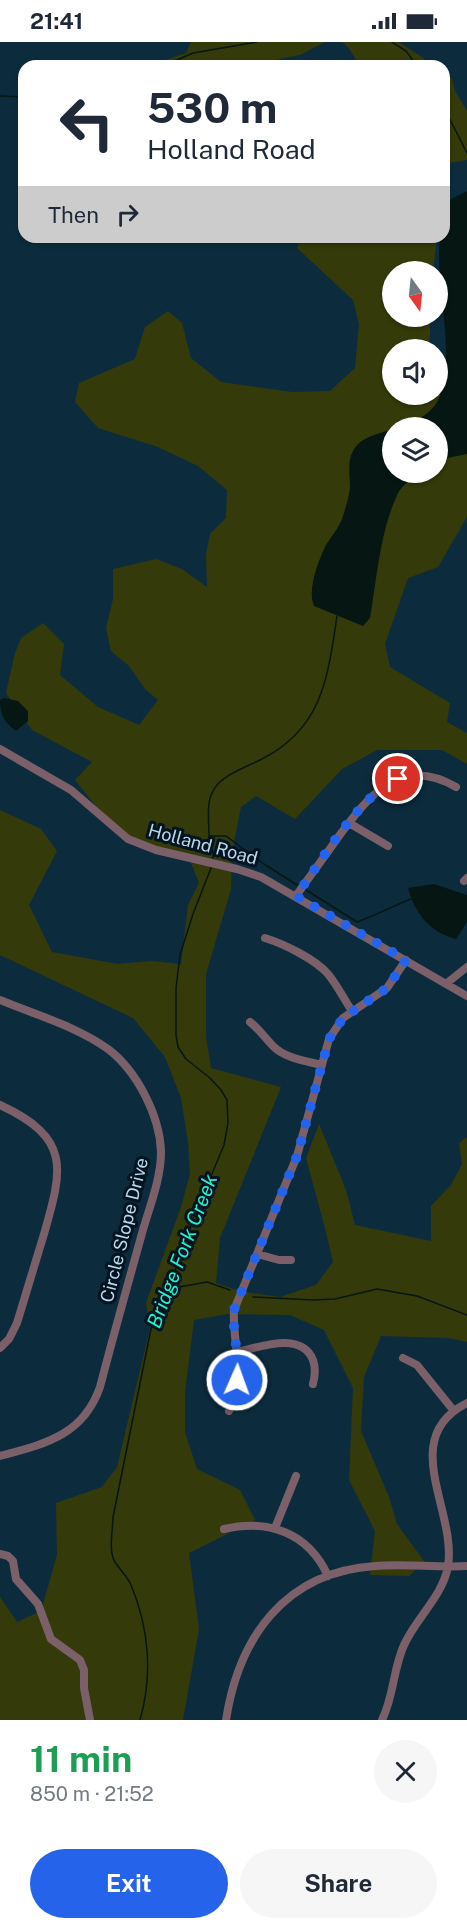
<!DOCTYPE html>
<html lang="en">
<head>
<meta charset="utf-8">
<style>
  :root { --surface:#fff; --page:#f6f6f7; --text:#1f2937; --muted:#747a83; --accent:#2563eb }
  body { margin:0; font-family:"Public Sans",sans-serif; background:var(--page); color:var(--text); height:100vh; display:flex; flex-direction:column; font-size:22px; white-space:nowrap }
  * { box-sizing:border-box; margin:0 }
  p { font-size:20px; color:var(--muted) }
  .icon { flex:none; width:33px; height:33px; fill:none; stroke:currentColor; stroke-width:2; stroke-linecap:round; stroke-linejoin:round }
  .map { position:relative; height:1678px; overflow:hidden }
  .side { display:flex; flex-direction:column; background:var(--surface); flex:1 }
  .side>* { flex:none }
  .top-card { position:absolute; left:18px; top:18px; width:432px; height:183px; border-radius:18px; box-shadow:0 2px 4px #0004; background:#fff; color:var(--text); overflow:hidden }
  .needle { width:39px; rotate:165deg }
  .fabs { position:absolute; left:382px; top:219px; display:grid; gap:12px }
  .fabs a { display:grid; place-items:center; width:66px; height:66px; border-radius:50%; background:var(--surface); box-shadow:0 2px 4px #0004; font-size:30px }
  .pin { position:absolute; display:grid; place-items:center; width:51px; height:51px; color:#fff; margin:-26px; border:3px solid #fff; border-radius:50%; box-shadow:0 2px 6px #0007 }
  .me { position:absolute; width:66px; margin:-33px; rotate:2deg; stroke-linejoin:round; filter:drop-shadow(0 0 4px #0008) }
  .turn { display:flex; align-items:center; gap:21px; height:126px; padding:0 30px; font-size:27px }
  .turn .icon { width:78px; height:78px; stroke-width:2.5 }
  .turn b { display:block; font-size:42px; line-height:51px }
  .then { display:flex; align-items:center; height:57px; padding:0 30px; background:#0003; gap:12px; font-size:22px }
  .round { display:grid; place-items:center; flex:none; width:63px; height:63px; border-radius:32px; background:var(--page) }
  .summary { display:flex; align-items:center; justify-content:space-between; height:102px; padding:0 30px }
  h1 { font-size:36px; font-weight:700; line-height:45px; color:#1e9e55 }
  .cta { display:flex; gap:12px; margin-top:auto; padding:12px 30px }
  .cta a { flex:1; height:69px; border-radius:36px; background:var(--accent); color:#fff; font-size:24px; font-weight:700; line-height:69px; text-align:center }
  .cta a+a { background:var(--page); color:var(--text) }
  .status { display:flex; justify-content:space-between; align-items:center; height:42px; padding:0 30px; background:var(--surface); direction:ltr }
  .status svg { height:16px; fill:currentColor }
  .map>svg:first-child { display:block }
  .green { fill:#353a0a; fill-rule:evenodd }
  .water { fill:#061713 }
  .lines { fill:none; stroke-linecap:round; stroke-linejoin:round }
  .stream { stroke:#061713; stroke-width:1.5 }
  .minor { stroke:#7b6069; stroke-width:8 }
  .route { stroke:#2563eb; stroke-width:10; stroke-dasharray:0 18 }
  .labels { text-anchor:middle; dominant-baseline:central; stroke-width:6; stroke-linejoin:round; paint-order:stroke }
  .street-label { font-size:18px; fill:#bad8ea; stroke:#001421 }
  .water-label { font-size:20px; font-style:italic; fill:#25f1cc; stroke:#001421 }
</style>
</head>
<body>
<div class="status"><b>21:41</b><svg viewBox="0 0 49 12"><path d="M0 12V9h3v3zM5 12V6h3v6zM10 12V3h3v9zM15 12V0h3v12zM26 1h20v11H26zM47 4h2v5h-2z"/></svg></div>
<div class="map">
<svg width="467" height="1678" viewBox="0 0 467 1678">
  <rect width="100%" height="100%" fill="#0c2c3e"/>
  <path class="green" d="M191,0H325L300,13L246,24H147L186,11Z
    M342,0H399L435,24H360L348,5Z
    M444,31L452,36L455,49L467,69V118L444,122Z
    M302,195H437L433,229L393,230V274L430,275V307L393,308V352H438V336L443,350L467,344V475L438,525L408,536L385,602L390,625L450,661L447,680L467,691V722L442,708H377L342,727L295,777L256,754L241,765L232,810L231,847L206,932V995L211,1026L281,1045L220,1196L216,1241L239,1249L280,1255L316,1243L333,1220L325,1186L306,1116L319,1082L346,1148L355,1183L431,1199V1164L451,1143L462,1122L459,1101L467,1095V1300L449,1296L381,1294L364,1335L361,1389L389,1455L397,1482L424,1519L409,1534L370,1533L375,1489L349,1438L353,1346L324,1288L290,1273L228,1272L194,1278L185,1350V1390L197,1427L240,1448L255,1478L189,1511L199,1587L183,1678H0V1555L17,1580L41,1569L57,1513L56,1461L102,1445L117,1425L150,1286L146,1261L181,1165L190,1132L188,1100L181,1056L165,1015L133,976L0,913V768L41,787L57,809L29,863L52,910L118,922L151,919L181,922L188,863L199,841L190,818L143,806L103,773L75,738L92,720L32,688L6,651L15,611L21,596L43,581L64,602L60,633L98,665L139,683L158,658L145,647L129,624L111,609L106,586L113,557V527L156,517L182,527L207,545L206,512L210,492L226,476L227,448L198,424L158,405L98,386L75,360L79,341L135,317L145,285L168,269L182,281L191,316L221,340L292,350L330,349L355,326L359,282L353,258L297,206ZM393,386H438V430H393Z"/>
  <path class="water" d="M467,149V412L438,418V386L399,385C414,381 433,371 439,356C457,308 434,246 440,195H444V175L451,157Z
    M393,387V430L417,431C411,436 402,444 398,451C380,489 377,535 370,576L363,584L314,564C307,548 318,520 325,505C330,496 338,487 342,477C345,467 349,456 350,445C350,434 347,419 353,409C361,394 379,392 393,387Z
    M4,656L18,659L28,669V679L16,689C4,680 0,673 0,658Z
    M434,842L467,853V880L456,897C430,891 414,870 408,846Z"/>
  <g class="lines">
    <path class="stream" d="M392,0L406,9L417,24
      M163,24L193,11L257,0
      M0,54L24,55
      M444,66L467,111
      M210,794H226L264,822L297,843
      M213,816C214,808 210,801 209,794C209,780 206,761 213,749C221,733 247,725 262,717C323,686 328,634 337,574
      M306,848L357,880C376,873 393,864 411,857
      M168,1247L207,1240L230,1248
      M253,1255L313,1258L335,1257L377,1247L417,1254L467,1273
      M140,1678C153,1633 149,1586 131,1543C127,1534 120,1528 115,1520C108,1509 113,1488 113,1475L153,1277L186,1204L191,1182L224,1103L228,1081L227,1058L221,1048L210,1036L186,1017L178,1005L176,993V946L180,913L193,872L211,826"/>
    <path class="minor" d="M0,707L71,748L128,797L156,808L237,827L261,835L467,954
      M349,781L388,804
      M464,839L467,836
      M296,854C310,834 325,814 339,794C369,753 401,713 456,745
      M265,896C284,902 315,917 328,932C337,943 344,957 352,969
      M447,941L467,925
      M0,958C36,973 76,984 108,1007C137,1029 160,1074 161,1110C161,1139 148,1168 141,1195C127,1245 113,1295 100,1345C83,1394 44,1402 0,1414
      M250,980C259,987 265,996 273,1004C284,1016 306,1019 322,1023
      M0,1063C71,1096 63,1126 44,1192C35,1222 26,1251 17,1281L9,1297L0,1306
      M257,1212L279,1218H291
      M238,1310C260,1305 301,1289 313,1318C316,1326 315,1334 313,1342
      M403,1316L417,1323L454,1369
      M229,1369C247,1335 232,1302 234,1268L297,1114L329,997L343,976L387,946L406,918
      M275,1486L296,1434
      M224,1487C268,1477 308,1490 328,1534
      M0,1512L8,1514L13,1519L16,1537L38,1562L51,1597L80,1618L84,1628V1646L90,1678
      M226,1678C239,1595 285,1530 375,1524C406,1521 436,1526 467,1524
      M382,1678C394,1654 393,1627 404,1603C416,1576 443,1554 448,1524C457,1469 397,1396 467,1361"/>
  </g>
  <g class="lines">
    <path class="route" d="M237,1338C240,1313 232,1292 234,1268L297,1114L329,997L343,976L387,946L406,918L296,854C321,820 360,752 398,737"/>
  </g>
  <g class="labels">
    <g class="street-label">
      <text transform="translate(203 802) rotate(15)">Holland Road</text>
      <text transform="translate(124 1188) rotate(-76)">Circle Slope Drive</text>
    </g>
    <g class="water-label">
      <text transform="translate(182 1209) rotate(-69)">Bridge Fork Creek</text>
    </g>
  </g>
</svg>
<div class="fabs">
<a><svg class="needle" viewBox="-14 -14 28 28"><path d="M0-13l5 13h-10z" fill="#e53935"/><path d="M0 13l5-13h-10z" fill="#747a83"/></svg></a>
<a><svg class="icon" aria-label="sound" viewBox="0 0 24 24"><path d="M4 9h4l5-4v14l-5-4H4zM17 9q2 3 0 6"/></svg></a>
<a><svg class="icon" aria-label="layers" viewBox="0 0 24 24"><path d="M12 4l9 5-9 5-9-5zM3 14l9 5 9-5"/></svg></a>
</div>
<div class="pin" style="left:398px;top:737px;background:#d93025"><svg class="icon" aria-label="arrive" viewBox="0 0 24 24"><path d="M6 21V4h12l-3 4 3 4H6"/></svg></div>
<svg class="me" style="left:237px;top:1338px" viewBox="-20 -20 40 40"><circle r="17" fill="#2563eb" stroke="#fff" stroke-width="3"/><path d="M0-11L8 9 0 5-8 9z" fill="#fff"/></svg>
<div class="top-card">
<div class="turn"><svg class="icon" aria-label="left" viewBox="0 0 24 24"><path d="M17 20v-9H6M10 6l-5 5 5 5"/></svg><div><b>530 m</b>Holland Road</div></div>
<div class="then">Then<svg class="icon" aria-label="right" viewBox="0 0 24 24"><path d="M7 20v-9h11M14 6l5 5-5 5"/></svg></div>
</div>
</div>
<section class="side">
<div class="summary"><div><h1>11 min</h1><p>850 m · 21:52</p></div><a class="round"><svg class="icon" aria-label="close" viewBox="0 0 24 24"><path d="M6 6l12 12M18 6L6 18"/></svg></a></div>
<div class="cta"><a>Exit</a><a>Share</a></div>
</section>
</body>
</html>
